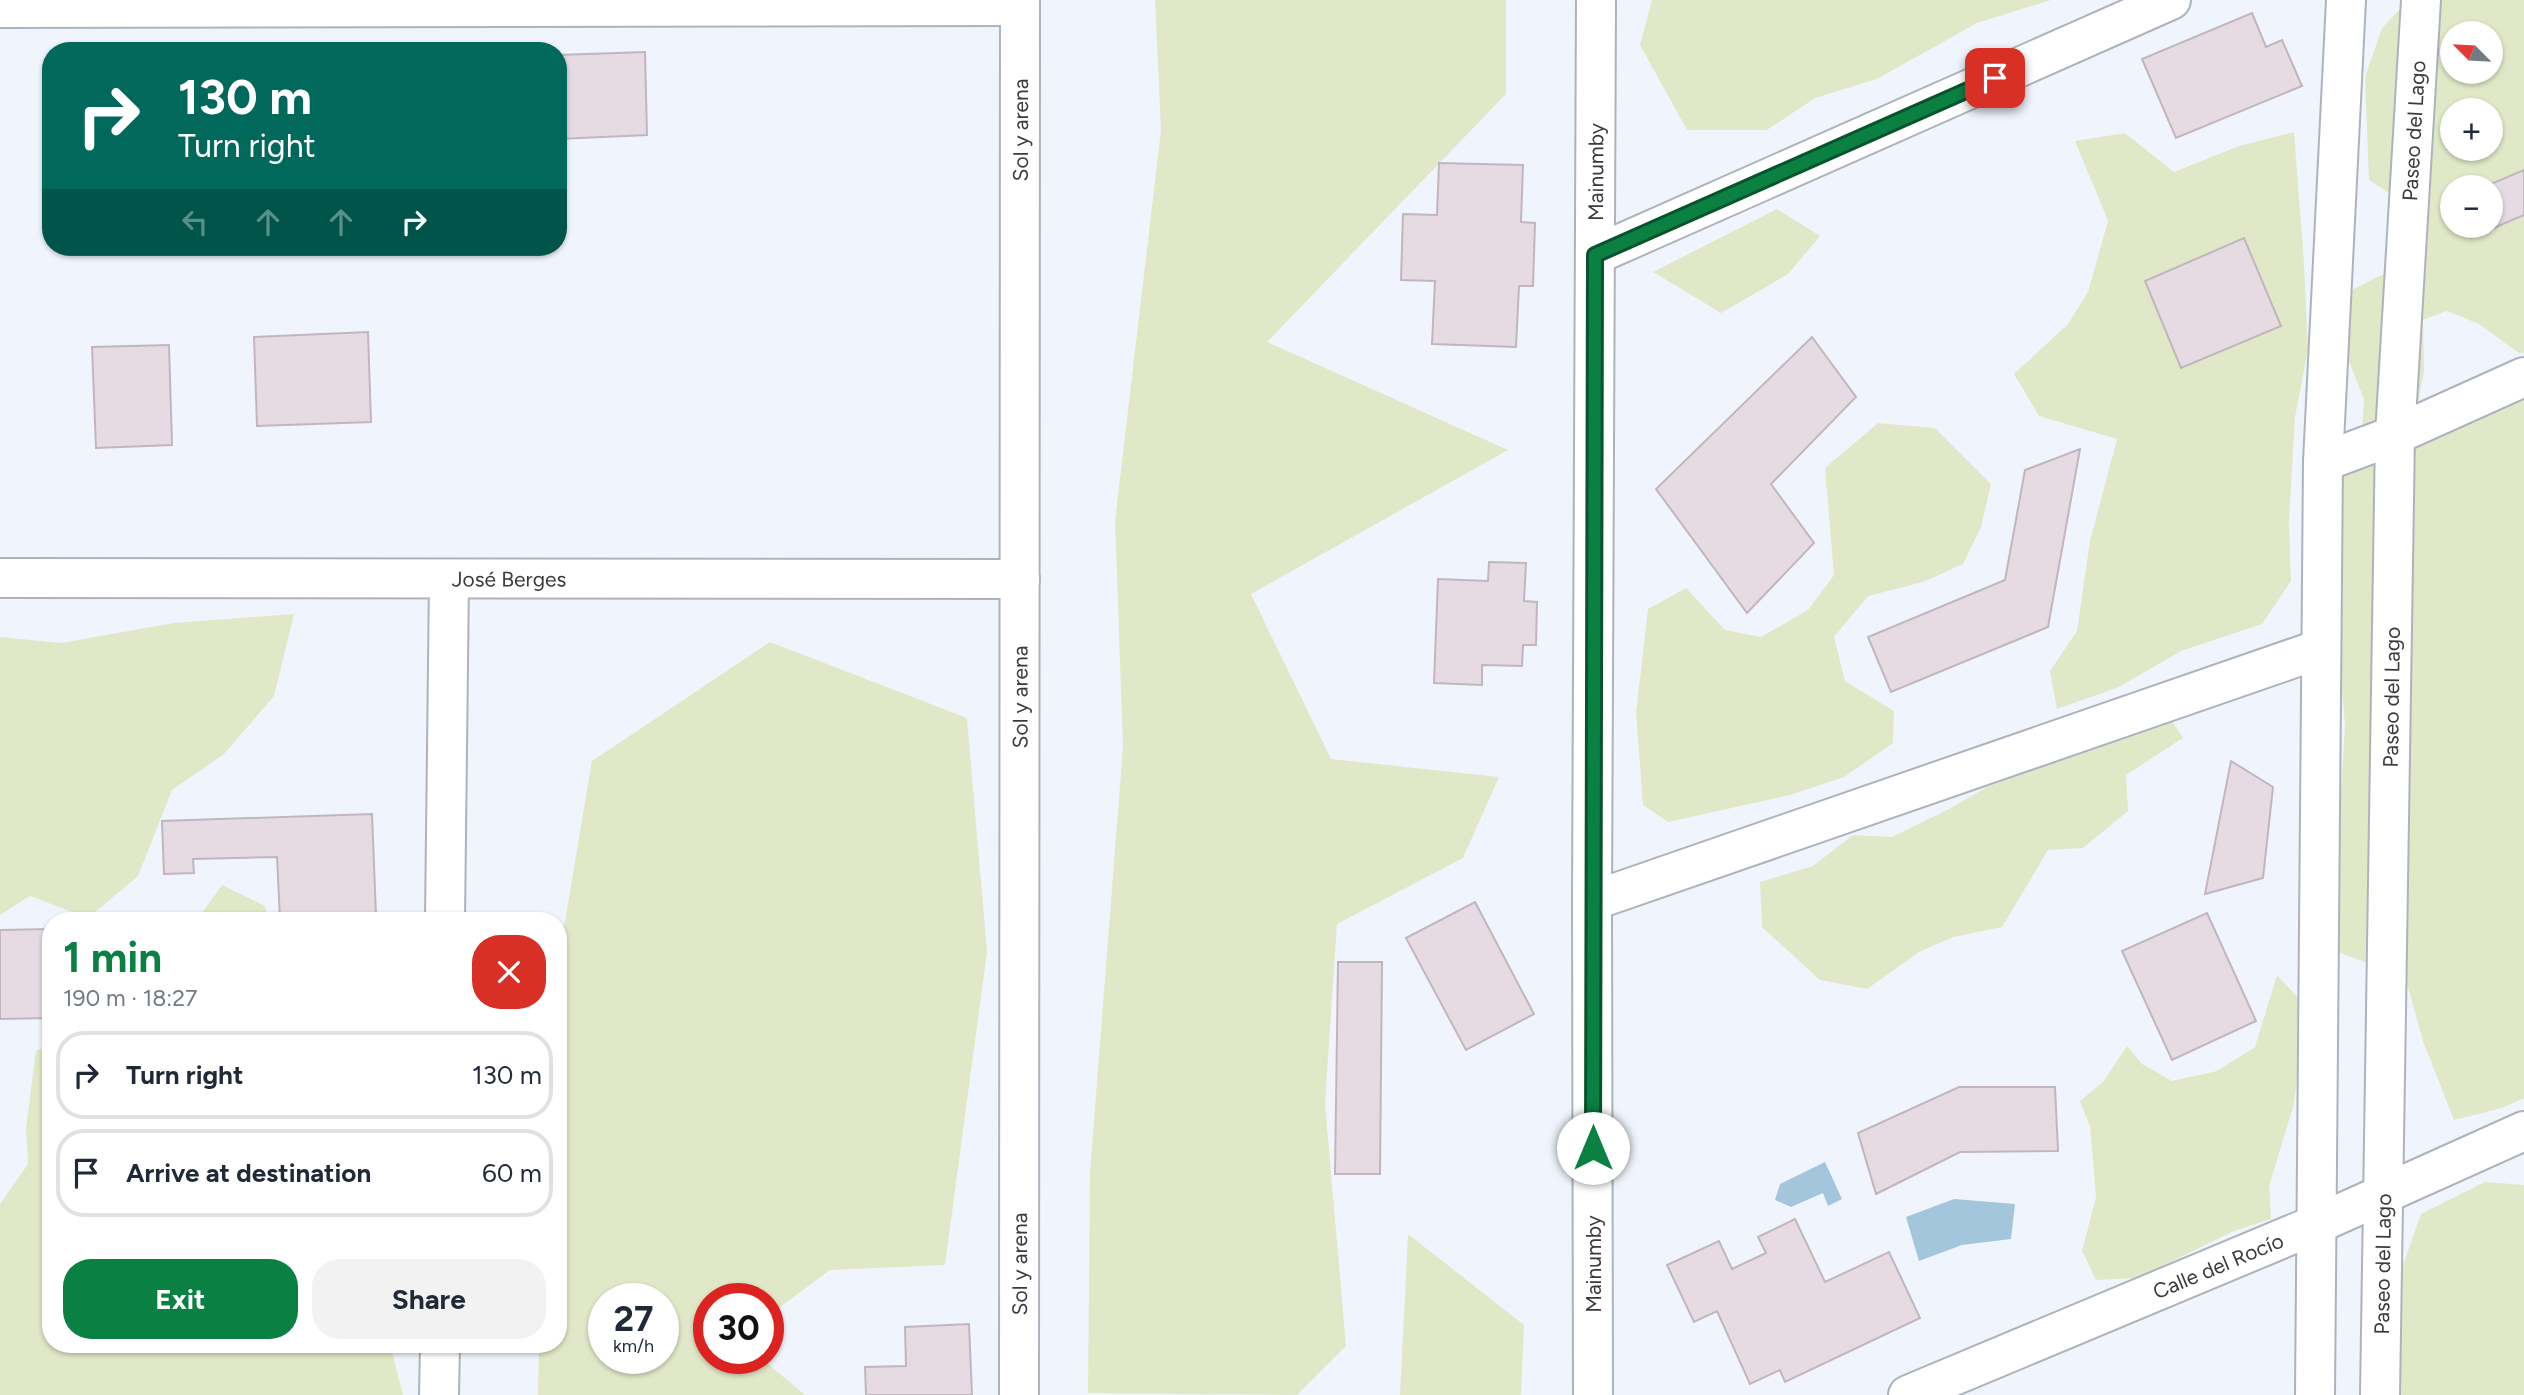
<!DOCTYPE html>
<html lang="en">
<head>
<meta charset="utf-8">
<style>
  :root { --surface:#fff; --page:#f2f2f3; --text:#1f2937; --muted:#747a83; --line:#e0e1e3; --accent:#0b8043 }
  body { margin:0; font-family:Figtree,sans-serif; background:var(--page); color:var(--text); height:100vh; display:flex; flex-direction:column; font-size:26px; white-space:nowrap }
  * { box-sizing:border-box; margin:0 }
  p { font-size:23px; color:var(--muted) }
  .icon { flex:none; width:38px; height:38px; fill:none; stroke:currentColor; stroke-width:2; stroke-linecap:round; stroke-linejoin:round }
  .map { position:relative; flex:1; overflow:hidden }
  .drawer { position:absolute; left:42px; top:912px; width:525px; height:441px; display:flex; flex-direction:column; background:var(--surface); border-radius:28px; box-shadow:0 2px 5px #0004 }
  .drawer>* { flex:none }
  .banner { position:absolute; left:42px; top:42px; width:525px; height:214px; border-radius:28px; box-shadow:0 2px 5px #0004; background:#00695c; color:#fff; overflow:hidden }
  .needle { width:46px; rotate:294deg }
  .tools { position:absolute; left:2440px; top:21px; display:grid; gap:14px }
  .tools a { display:grid; place-items:center; width:63px; height:63px; border-radius:50%; background:var(--surface); box-shadow:0 2px 5px #0004; font-size:35px }
  .speed { position:absolute; left:588px; top:1283px; display:flex; gap:14px; font-size:35px; font-weight:700; text-align:center }
  .speed>* { display:grid; place-content:center; width:91px; height:91px; border-radius:50%; background:var(--surface); box-shadow:0 2px 5px #0004; line-height:1 }
  .speed small { font-size:18px; font-weight:400 }
  .speed .limit { border:10px solid #d22; background:#fff; color:#111 }
  .pin { position:absolute; display:grid; place-items:center; width:60px; height:60px; color:#fff; margin:-30px; border-radius:14px; box-shadow:0 4px 10px #0006 }
  .me { position:absolute; width:77px; margin:-38px; rotate:0deg; stroke-linejoin:round; filter:drop-shadow(0 0 5px #0008) }
  .turn { display:flex; align-items:center; gap:24px; height:147px; padding:0 21px; font-size:32px }
  .turn .icon { width:91px; height:91px; stroke-width:2.5 }
  .turn b { display:block; font-size:49px; line-height:60px }
  .lanes { display:flex; align-items:center; height:66px; padding:0 21px; background:#0003; justify-content:center; gap:35px; direction:ltr }
  .lanes .off { opacity:.35 }
  .round { display:grid; place-items:center; flex:none; width:74px; height:74px; border-radius:28px; background:var(--page) }
  .summary { display:flex; align-items:center; justify-content:space-between; height:119px; padding:0 21px }
  h1 { font-size:42px; font-weight:700; line-height:52px; color:var(--accent) }
  .button { display:flex; gap:14px; margin-top:auto; padding:14px 21px }
  .button a { flex:1; height:80px; border-radius:28px; background:var(--accent); color:#fff; font-size:28px; font-weight:700; line-height:80px; text-align:center }
  .button a+a { background:var(--page); color:var(--text) }
  ul { padding:0; list-style:none }
  li { display:flex; align-items:center; gap:21px; height:88px; margin:0 14px 10px; padding:0 7px; border:4px solid var(--line); border-radius:28px }
  li div { flex:1 }
  li b { display:block; font-size:26px }
  li em { font-style:normal }
  .map>svg:first-child { display:block }
  .green { fill:#e1e8c7; fill-rule:evenodd }
  .water { fill:#a3c6dc }
  .building { fill:#e6dbe3; stroke:#c1b6be; stroke-width:2 }
  .lines { fill:none; stroke-linecap:round; stroke-linejoin:round }
  .street-casing { stroke:#adb3bd; stroke-width:42 }
  .street { stroke:#fff; stroke-width:38 }
  .route-casing { stroke:#07532c; stroke-width:18 }
  .route { stroke:#0b8043; stroke-width:12 }
  .labels { text-anchor:middle; dominant-baseline:central; stroke-width:6; stroke-linejoin:round; paint-order:stroke }
  .street-label { font-size:21px; fill:#383a3e; stroke:#fff }
</style>
</head>
<body>
<div class="map">
<svg width="2524" height="1395" viewBox="0 0 2524 1395">
  <rect width="100%" height="100%" fill="#f0f5fd"/>
  <path class="green" d="M1155,0H1506V94L1267,342L1508,450L1251,594L1331,759L1499,777L1463,858L1337,924L1325,1103L1346,1346L1297,1395L1088,1393L1090,1172L1123,747L1115,521L1161,130Z
    M1652,0H2051L1977,23L1877,79L1815,98L1767,130H1687L1640,45Z
    M2404,0H2524V353H2519L2479,324L2447,311L2423,320L2424,372L2413,426L2524,377V1098L2502,1108L2454,1120L2423,1041L2408,987L2387,966L2365,962L2332,950L2345,725L2339,654L2337,471L2361,448L2364,399L2347,356L2331,300L2406,263L2409,206L2369,180L2365,77L2382,28L2402,7ZM2452,33H2490V72H2452ZM2452,110H2490V149H2452ZM2452,187H2490V226H2452Z
    M2294,132L2304,263L2308,350L2295,417L2289,521L2291,581L2262,624L2181,651L2119,687L2057,709L2050,671L2077,631L2090,541L2117,439L2039,416L2014,374L2068,324L2088,292L2108,221L2075,141L2125,133L2174,172L2239,146Z
    M1777,209L1820,236L1788,274L1721,313L1653,272Z
    M1878,423L1935,428L1991,484L1981,527L1963,564L1923,582L1868,596L1834,637L1845,681L1894,711L1893,743L1844,777L1790,795L1668,822L1643,805L1636,713L1648,609L1686,588L1725,630L1761,637L1808,610L1834,575L1825,468Z
    M294,614L274,696L224,754L172,790L138,876L88,918L30,896L0,915V637L61,643L174,623Z
    M770,642L967,718L987,952L945,1265L830,1270L768,1316V1298H709V1358H761L805,1395H538L539,1344H558V963L592,761ZM604,1298H663V1358H604Z
    M2169,716L2183,738L2126,775L2128,811L2083,848L2048,850L2002,927L1953,937L1919,952L1867,989L1820,980L1762,927L1760,882L1813,866L1853,835L1892,837L1949,809L1987,787L2117,740Z
    M222,885L265,906L268,920H197Z
    M2277,975L2302,1002L2300,1051L2294,1104L2269,1186L2271,1219L2234,1231L2138,1278L2096,1280L2082,1251L2096,1197L2090,1127L2080,1101L2103,1082L2127,1046L2142,1064L2172,1081L2217,1071L2255,1047Z
    M51,1047V1344H390L403,1395H0V1204L28,1164L26,1128L36,1050Z
    M2485,1182L2524,1185V1395H2390L2381,1350L2402,1268L2421,1214Z
    M1408,1234L1524,1325L1521,1395H1400Z"/>
  <path class="water" d="M1825,1162L1842,1199L1828,1206L1823,1193L1791,1207L1775,1200L1780,1184Z
    M1954,1199L2015,1204L2011,1239L1962,1245L1919,1261L1906,1217Z"/>
  <path class="building" d="M2252,13L2266,47L2282,40L2302,86L2176,138L2142,59Z
    M645,52L647,135L558,139V55Z
    M1439,163L1523,165L1521,222L1535,223L1533,286H1519L1516,347L1432,344L1435,281L1401,280L1403,214L1437,215Z
    M2524,170V215L2471,238L2466,226H2490V187H2484Z
    M2244,238L2281,326L2181,368L2145,281Z
    M368,332L371,422L257,426L254,337Z
    M1812,337L1856,397L1771,484L1814,543L1747,613L1656,489Z
    M169,345L172,445L96,448L92,347Z
    M2080,449L2048,627L1891,692L1868,637L2005,580L2025,470Z
    M1489,562L1526,563L1524,601L1537,602L1536,645H1523L1522,666L1482,665V685L1434,683L1438,579L1488,581Z
    M2231,761L2273,787L2263,878L2205,894Z
    M372,814L376,915L280,919L277,857L193,859L194,873L164,874L162,821Z
    M1475,902L1534,1014L1466,1050L1406,938Z
    M2207,913L2256,1021L2172,1060L2122,951Z
    M51,929V1018L0,1019V930Z
    M1338,962H1382L1380,1174H1335Z
    M1959,1087H2055L2058,1151L1960,1152L1876,1194L1858,1133Z
    M1795,1219L1825,1282L1889,1252L1920,1318L1785,1382L1780,1370L1750,1384L1717,1311L1694,1322L1667,1265L1719,1241L1732,1269L1766,1253L1758,1237Z
    M969,1324L972,1395H866L865,1367L906,1366L905,1327Z"/>
  <g class="lines">
    <g class="street-casing">
      <g id="street">
        <path d="M0,8L1020,6"/>
        <path d="M1595,255L2171,0"/>
        <path d="M2323,462L2395,435L2524,377"/>
        <path id="s1" d="M0,578L1020,579"/>
        <path d="M1592,901L2320,649"/>
        <path d="M445,920L449,579"/>
        <path d="M439,1395L440,1344"/>
        <path id="s2" d="M1019,1395L1020,0"/>
        <path id="s3" d="M1593,1395L1592,901L1596,0"/>
        <path id="s4" d="M1908,1395L2317,1224L2524,1131"/>
        <path d="M2315,1395L2323,462L2346,0"/>
        <path id="s5" d="M2380,1395L2395,435L2421,0"/>
      </g>
    </g>
    <use href="#street" class="street"/>
  </g>
  <g class="lines">
    <g class="route-casing">
      <path id="route" d="M1593,1148L1595,255L1995,78"/>
    </g>
    <use href="#route" class="route"/>
  </g>
  <g class="labels">
    <g class="street-label">
      <text stroke="none"><textPath href="#s2" startOffset="1265">Sol y arena</textPath></text>
      <text stroke="none"><textPath href="#s5" startOffset="1265">Paseo del Lago</textPath></text>
      <text stroke="none"><textPath href="#s3" startOffset="1223">Mainumby</textPath></text>
      <text stroke="none"><textPath href="#s1" startOffset="509">José Berges</textPath></text>
      <text stroke="none"><textPath href="#s5" startOffset="698">Paseo del Lago</textPath></text>
      <text stroke="none"><textPath href="#s2" startOffset="698">Sol y arena</textPath></text>
      <text stroke="none"><textPath href="#s2" startOffset="131">Sol y arena</textPath></text>
      <text transform="translate(1593 1264) rotate(-90)">Mainumby</text>
      <text stroke="none"><textPath href="#s5" startOffset="131">Paseo del Lago</textPath></text>
      <text stroke="none"><textPath href="#s4" startOffset="336">Calle del Rocío</textPath></text>
    </g>
  </g>
</svg>
<div class="tools">
<a><svg class="needle" viewBox="-14 -14 28 28"><path d="M0-13l5 13h-10z" fill="#e53935"/><path d="M0 13l5-13h-10z" fill="#747a83"/></svg></a>
<a>+</a>
<a>−</a>
</div>
<div class="speed"><div>27<small>km/h</small></div><div class="limit">30</div></div>
<div class="pin" style="left:1995px;top:78px;background:#d93025"><svg class="icon" aria-label="arrive" viewBox="0 0 24 24"><path d="M6 21V4h12l-3 4 3 4H6"/></svg></div>
<svg class="me" style="left:1593px;top:1148px" viewBox="-20 -20 40 40"><circle r="19" fill="#fff"/><path d="M0-13L10 11 0 6-10 11z" fill="#0b8043"/></svg>
<div class="banner">
<div class="turn"><svg class="icon" aria-label="right" viewBox="0 0 24 24"><path d="M7 20v-9h11M14 6l5 5-5 5"/></svg><div><b>130 m</b>Turn right</div></div>
<div class="lanes"><svg class="icon off" aria-label="left" viewBox="0 0 24 24"><path d="M17 20v-9H6M10 6l-5 5 5 5"/></svg><svg class="icon off" aria-label="ahead" viewBox="0 0 24 24"><path d="M12 20V5M6 11l6-6 6 6"/></svg><svg class="icon off" aria-label="ahead" viewBox="0 0 24 24"><path d="M12 20V5M6 11l6-6 6 6"/></svg><svg class="icon" aria-label="right" viewBox="0 0 24 24"><path d="M7 20v-9h11M14 6l5 5-5 5"/></svg></div>
</div>
<section class="drawer">
<div class="summary"><div><h1>1 min</h1><p>190 m · 18:27</p></div><a class="round" style="background:#d93025;color:#fff"><svg class="icon" aria-label="close" viewBox="0 0 24 24"><path d="M6 6l12 12M18 6L6 18"/></svg></a></div>
<ul>
<li><svg class="icon" aria-label="right" viewBox="0 0 24 24"><path d="M7 20v-9h11M14 6l5 5-5 5"/></svg><div><b>Turn right</b></div><em>130 m</em></li>
<li><svg class="icon" aria-label="arrive" viewBox="0 0 24 24"><path d="M6 21V4h12l-3 4 3 4H6"/></svg><div><b>Arrive at destination</b></div><em>60 m</em></li>
</ul>
<div class="button"><a>Exit</a><a>Share</a></div>
</section>
</div>
</body>
</html>
